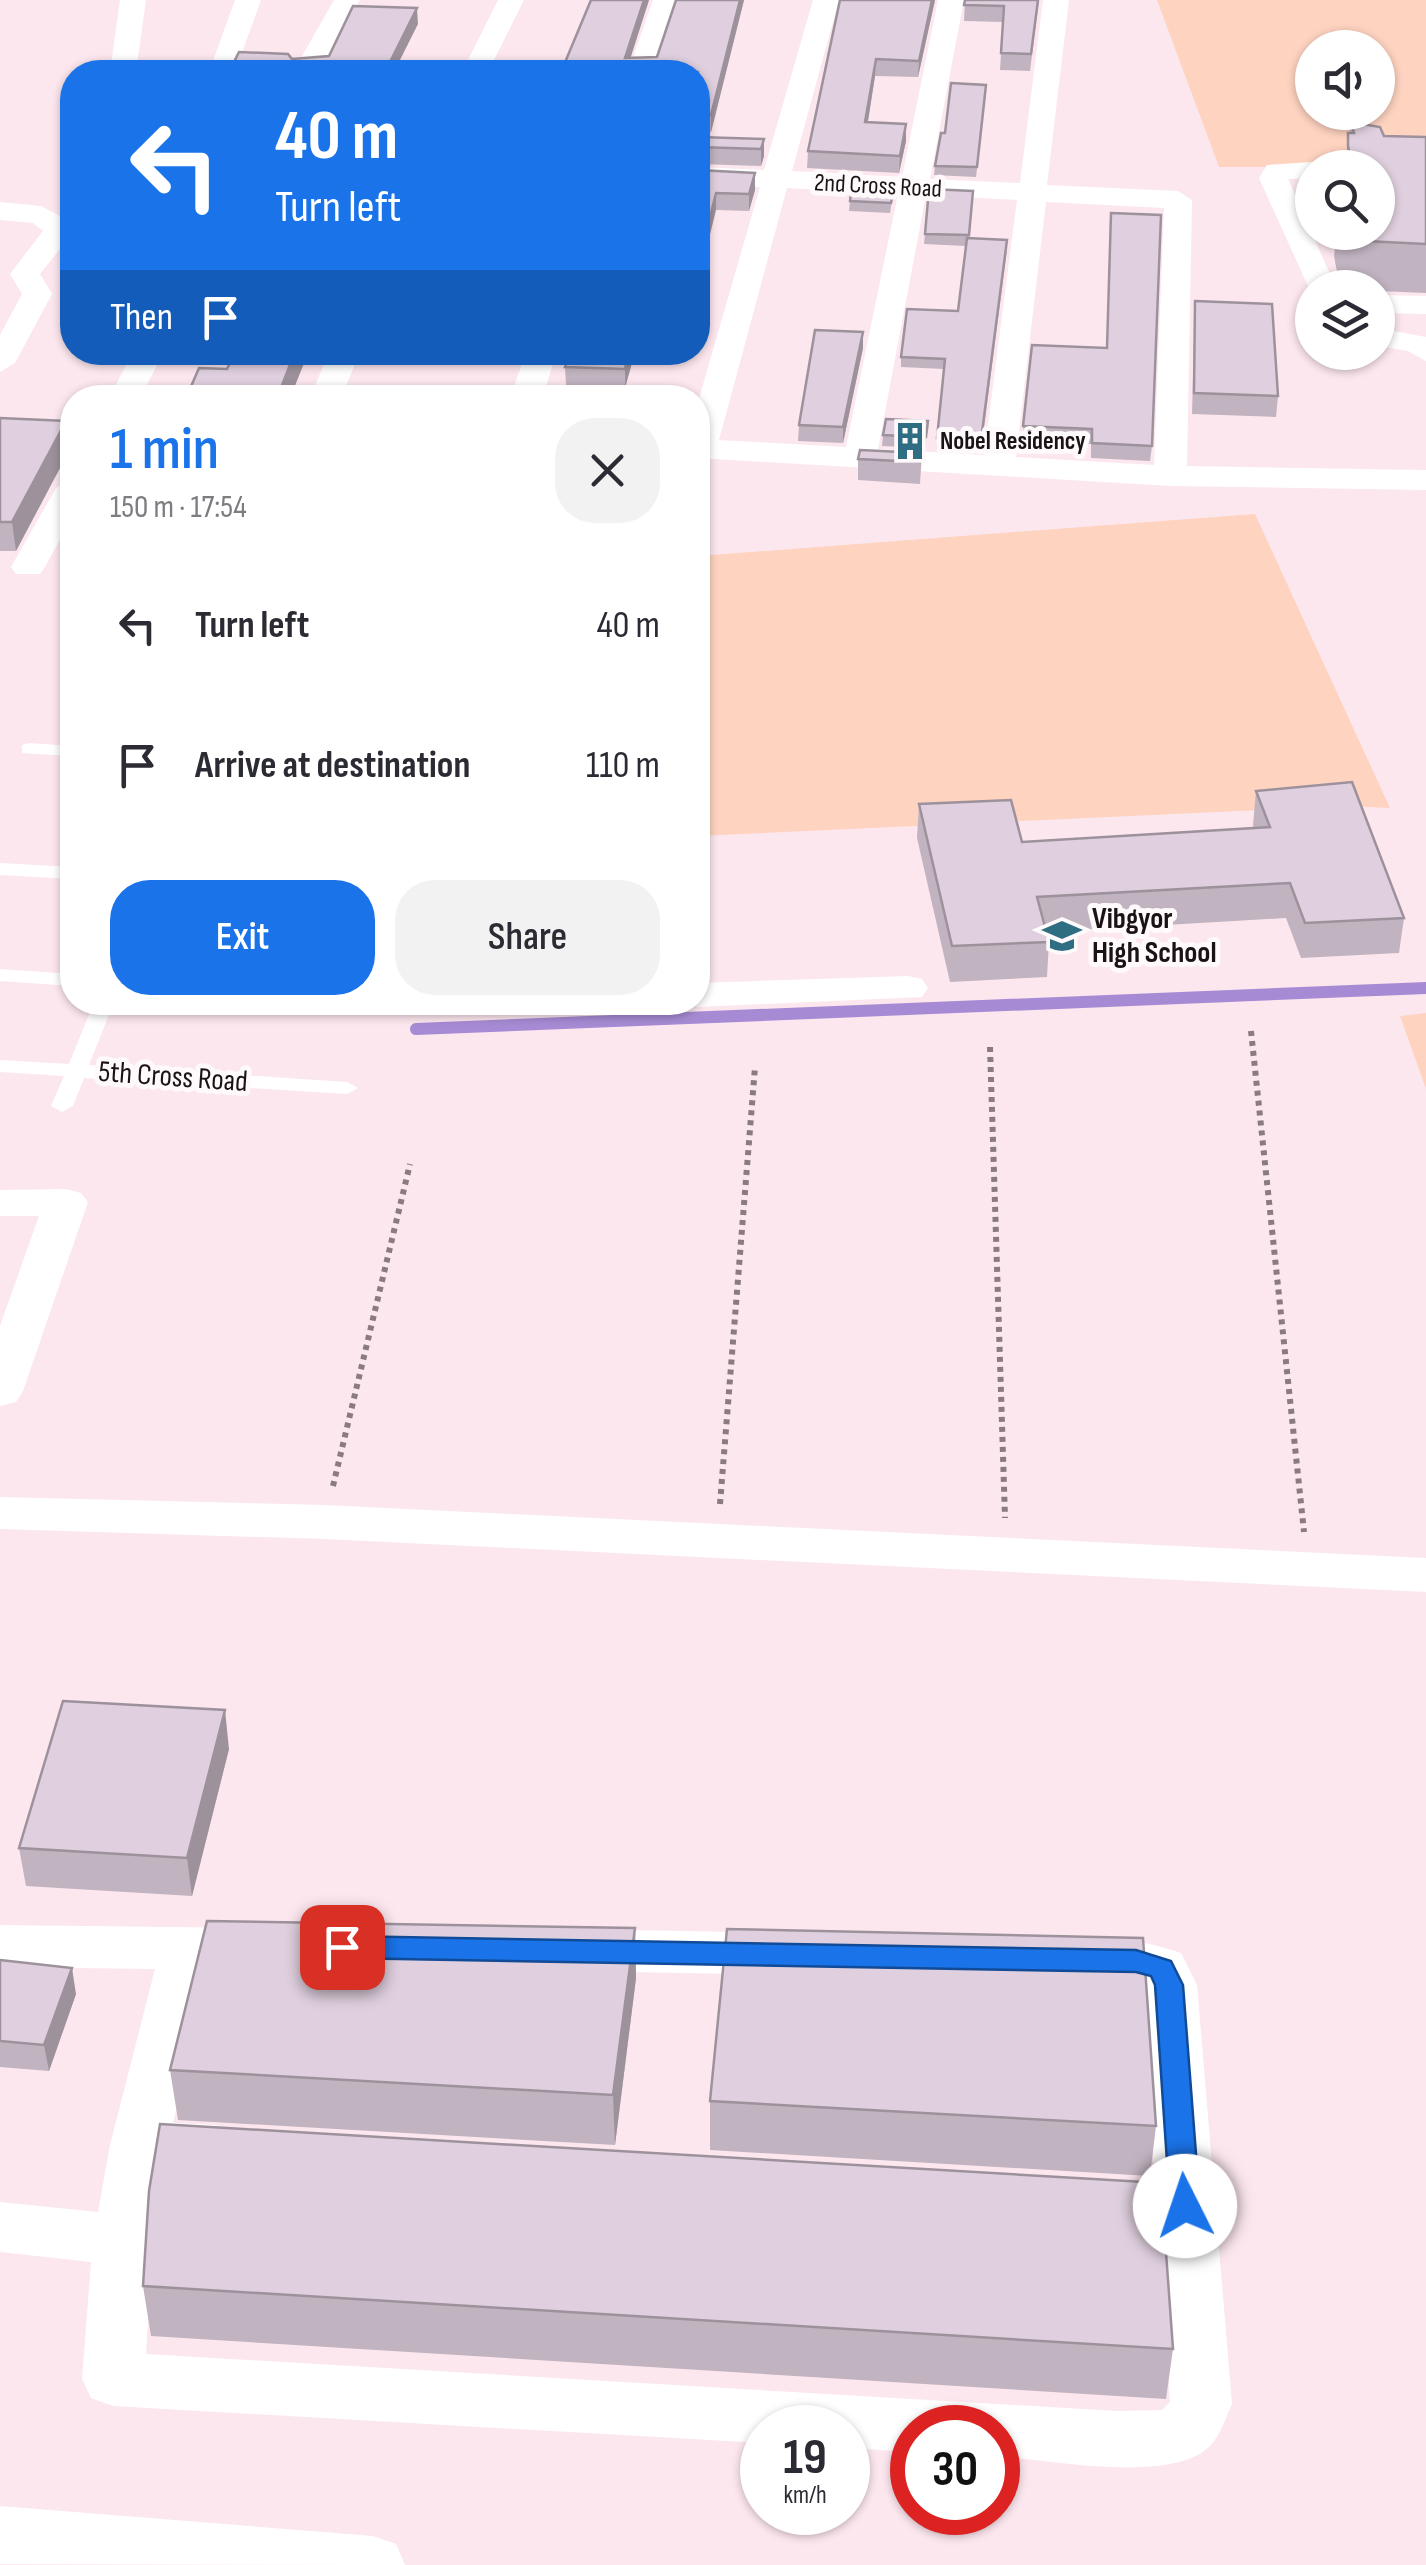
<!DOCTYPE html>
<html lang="en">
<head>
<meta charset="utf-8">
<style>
  :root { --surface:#fff; --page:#f2f2f3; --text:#2b2b33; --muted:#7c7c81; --accent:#1a73e8 }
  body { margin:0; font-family:"Sofia Sans Condensed",sans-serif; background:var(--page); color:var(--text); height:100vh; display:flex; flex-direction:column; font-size:38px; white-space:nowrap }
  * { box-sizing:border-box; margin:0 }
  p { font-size:32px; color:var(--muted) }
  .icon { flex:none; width:55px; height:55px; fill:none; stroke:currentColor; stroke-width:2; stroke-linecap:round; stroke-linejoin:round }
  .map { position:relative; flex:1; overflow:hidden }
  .side { position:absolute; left:60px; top:385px; width:650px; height:630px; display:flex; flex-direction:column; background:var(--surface); border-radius:40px; box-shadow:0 2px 8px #0004 }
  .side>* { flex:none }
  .top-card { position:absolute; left:60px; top:60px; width:650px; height:305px; border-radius:40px; box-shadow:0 2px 8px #0004; background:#1a73e8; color:#fff; overflow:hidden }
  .controls { position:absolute; left:1295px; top:30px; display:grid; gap:20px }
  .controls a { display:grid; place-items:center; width:100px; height:100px; border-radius:50%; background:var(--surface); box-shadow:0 2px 8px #0004; font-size:50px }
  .speed { position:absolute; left:740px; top:2405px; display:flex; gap:20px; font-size:50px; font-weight:700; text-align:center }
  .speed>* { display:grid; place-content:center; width:130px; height:130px; border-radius:50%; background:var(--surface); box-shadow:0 2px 8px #0004; line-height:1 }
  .speed small { font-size:25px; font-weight:400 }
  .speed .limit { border:15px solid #d22; background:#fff; color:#111 }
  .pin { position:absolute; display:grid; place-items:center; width:85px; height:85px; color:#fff; margin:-42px; border-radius:20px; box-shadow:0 5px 15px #0006 }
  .me { position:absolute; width:110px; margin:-55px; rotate:356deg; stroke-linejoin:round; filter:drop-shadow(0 0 8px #0008) }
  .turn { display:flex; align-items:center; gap:35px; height:210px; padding:0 50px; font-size:45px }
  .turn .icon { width:130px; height:130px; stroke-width:2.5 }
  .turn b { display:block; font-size:70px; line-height:85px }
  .then { display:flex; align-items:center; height:95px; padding:0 50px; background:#0003; gap:20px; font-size:38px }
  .round { display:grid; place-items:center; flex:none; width:105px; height:105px; border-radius:40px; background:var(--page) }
  .summary { display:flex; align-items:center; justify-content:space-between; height:170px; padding:0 50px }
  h1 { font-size:60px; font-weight:600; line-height:75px; color:var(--accent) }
  .action { display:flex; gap:20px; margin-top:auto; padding:20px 50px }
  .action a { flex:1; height:115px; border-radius:40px; background:var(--accent); color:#fff; font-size:40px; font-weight:600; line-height:115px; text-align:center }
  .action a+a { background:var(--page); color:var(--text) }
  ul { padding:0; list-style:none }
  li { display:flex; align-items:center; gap:30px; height:140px; padding:0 50px }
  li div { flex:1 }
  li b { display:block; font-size:38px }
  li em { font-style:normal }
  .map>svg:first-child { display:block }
  .green { fill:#fed3c0; fill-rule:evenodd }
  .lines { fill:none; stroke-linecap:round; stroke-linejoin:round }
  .stream-far1 { stroke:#a68bd4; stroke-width:10 }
  .stream { stroke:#a68bd4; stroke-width:12 }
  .path { stroke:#8a7b80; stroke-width:6; stroke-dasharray:5 5; stroke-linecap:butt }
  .service { fill:#fff; fill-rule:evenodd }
  .minor { fill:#fff; fill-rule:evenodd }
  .wall { fill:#c1b3c0 }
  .shaded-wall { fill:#9d929c }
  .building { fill:#e0d0df; stroke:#9d929c; stroke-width:2.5 }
  .route { fill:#1a73e8; stroke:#114b97; stroke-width:2.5 }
  .labels { text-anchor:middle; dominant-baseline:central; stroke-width:10; stroke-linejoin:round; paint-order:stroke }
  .far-street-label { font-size:25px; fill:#1a1215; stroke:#fef9fb }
  .far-poi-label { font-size:25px; font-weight:bold; fill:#1a1215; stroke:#fef9fb; text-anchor:start }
  .poi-label { font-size:30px; font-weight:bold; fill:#1a1215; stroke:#fef9fb; text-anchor:start }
  .street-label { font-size:30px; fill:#1a1215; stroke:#fef9fb }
</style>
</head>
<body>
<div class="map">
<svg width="1426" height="2565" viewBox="0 0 1426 2565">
  <rect width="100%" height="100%" fill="#fde7ef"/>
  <path class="green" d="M1157,0H1426V167H1219ZM1312,48H1378V112H1312Z
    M1255,514L1390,808L1347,806L698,836V556Z
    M1426,1013V1089L1400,1016Z"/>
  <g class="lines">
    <path class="stream-far1" d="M1417,988H1426"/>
    <path class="stream" d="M416,1029L1426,988"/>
    <path class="path" d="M1251,1031L1304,1532
      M990,1047L1005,1518
      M333,1486L410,1164
      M720,1504L755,1067"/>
    <path class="service" d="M29,743L72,746V756L22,753V745Z
      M0,863L72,867V879L0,875Z
      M0,969L72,974V986L0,981Z
      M94,1002H114L89,1065L347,1082L358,1088L347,1094L84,1078L73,1106L62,1112L51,1106L64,1076L0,1072V1060L69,1064Z"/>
    <path class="minor" d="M120,0H146L136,72H110Z
      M235,0H261L235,72H209Z
      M334,0H360L319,72H293Z
      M498,0H524L488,72H462Z
      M653,0H679L654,72H628Z
      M813,0H839L792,171L902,177L938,0H964L930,179L1020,183L1043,0H1069L1047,185L1178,191L1192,200L1187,466L1426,470V490L1170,486L698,458V402L760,187L698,183V167L764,170ZM787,188L898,194L846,447L719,440ZM926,195L1017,200L984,455L878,449ZM1046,202L1164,208L1154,465L1016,457Z
      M1312,162L1324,168H1312V178L1288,179L1336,288H1312V295L1259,178L1267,165Z
      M0,202L41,206L62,217L72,215V234L40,274L52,294L15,363L0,372V335L22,294L10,274L43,231L33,223L0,220Z
      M1378,295L1426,296V314L1378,313Z
      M1378,328L1426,337V361L1408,351L1378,346Z
      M133,352H164L140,398H109Z
      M329,352H360L341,398H310Z
      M526,352H557L542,398H510Z
      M72,478V517L45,567L40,574H16L11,567L56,488Z
      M908,976L922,979L928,988L922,997L698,1007L683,1002H698V983Z
      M66,1189L81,1193L88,1202L23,1391L16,1402L0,1406V1326L39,1216H0V1190Z
      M0,1497L325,1505L1426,1558V1592L325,1539L0,1529Z
      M0,1925L259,1928L279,1934L287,1949L279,1964L259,1970H211L173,2123L215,2125L236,2132L244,2149L236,2166L215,2173L164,2170L153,2240L146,2354L1117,2411L1162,2410L1170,2402L1141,1985L1083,1981L1063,1975L1055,1960L1063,1945C1103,1932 1142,1940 1181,1953L1197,1985L1232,2404C1226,2417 1221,2434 1211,2445C1174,2485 1048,2460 998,2456V2428H912V2452L848,2448V2428H762V2443L113,2406L91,2398L82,2379L91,2262L0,2252V2202L98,2212L110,2145L155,1969L0,1967Z
      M573,1929L784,1933L804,1939L812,1954L804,1969L784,1975L573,1971L553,1965L545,1950L553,1935Z
      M0,2506L373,2536L396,2544L405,2565L0,2564Z"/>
  </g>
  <path class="wall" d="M649,0L630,58L657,57L676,0H744L711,132H698V72H561Z
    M840,0H935L918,77L875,76L868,122L906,141L899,173L807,168L808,151Z
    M965,0H1039L1030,71L1000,70L1003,22L964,21Z
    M986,94L976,177L934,175L935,166L945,133Z
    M1351,122L1384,136L1426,137V293L1378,291V288H1340L1334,256L1337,232H1378V168H1344Z
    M698,137L764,139V156L761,166L698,164Z
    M698,170L755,190L749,211L716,210Z
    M894,187L890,213L849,211L850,201Z
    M973,191L969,238L1007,250L981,451L936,449L944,369L901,367V357L958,311L966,246L924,244L925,234Z
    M1195,301L1278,396L1276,417L1192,414Z
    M1032,345L1152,446L1150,461L1091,458V444L1022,441Z
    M863,348L843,443L798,441L799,425Z
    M635,352L625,388L566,385L565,367Z
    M0,418L70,449L16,551H0Z
    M928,421L925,448L882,446L883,435Z
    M922,453L920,484L858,480V459Z
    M72,496V536H66L63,514Z
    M1256,791L1404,918L1399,953L1301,958L1286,918L1047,932L1049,942L1047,977L950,982L917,838L919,804L1022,842L1254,828L1253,825Z
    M229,1749L192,1896L26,1886L19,1848Z
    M635,1928L636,1978L615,2145L178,2120L170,2070Z
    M0,1960L76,1994L49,2071L0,2067Z
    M710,2101L1156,2126L1150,2176L710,2150Z
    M143,2286L1173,2349L1166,2399L151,2336Z"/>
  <path class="shaded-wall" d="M644,0H649L626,72L625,58Z
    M740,0H744L711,132V115Z
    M932,0H935L918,77L919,61Z
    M417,8L418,24L394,72H385Z
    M876,59L875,76L865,139V122Z
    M906,124V141L899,173L900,156Z
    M764,139V156L761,166V149Z
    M755,173V190L749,211V194Z
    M716,193V210L698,284V266Z
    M863,332V348L843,443V427Z
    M295,352H306L307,356L290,398H277Z
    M629,352H635L625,388V369Z
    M66,421L70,449L16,551L12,522Z
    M225,1710L229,1749L192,1896L187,1858Z
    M635,1928L636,1978L615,2145L613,2095Z
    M72,1968L76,1994L49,2071L44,2045Z"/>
  <path class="building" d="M591,0H644L625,58L657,57L676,0H740L711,115H698V72H561Z
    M840,0H932L919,61L876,59L865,122L906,124L900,156L808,151Z
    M965,0H1038L1031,54L1001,53L1004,6L964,5Z
    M353,6L417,8L385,72H229L239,52L288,54L292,59L329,56Z
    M951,83L986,85L977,167L935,166L941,133H945Z
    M1351,122L1380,127L1384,136L1426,137V244L1345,240L1344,232H1378V168H1353L1348,146V133H1354Z
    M698,137L764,139L761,149L698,147Z
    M698,168V170L755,173L749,194L716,193L698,266Z
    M852,185L894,187L891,203L850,201Z
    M929,189L973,191L969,235L925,234Z
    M1111,213L1161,215L1152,446L1092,443V429L1023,426L1032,345L1107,348Z
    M967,238L1007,240L981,440L937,438L945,359L901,357L907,309L958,311Z
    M1195,301L1272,304L1278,396L1194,393Z
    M815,330L863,332L843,427L799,425Z
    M235,352H295L277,398H186L199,368L227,369Z
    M570,352H629L625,369L565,367Z
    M0,418L66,421L12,522H0Z
    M886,419L928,421L926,437L883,435Z
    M860,450L922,453L920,462L858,459Z
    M72,496V514H63Z
    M1352,782L1404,918L1305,923L1290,883L1037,897L1049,942L952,946L919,804L1011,800L1022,842L1270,827L1256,791Z
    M63,1701L225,1710L187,1858L19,1848Z
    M207,1921L635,1928L613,2095L170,2070Z
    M727,1929L1143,1938L1156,2126L710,2101Z
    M0,1960L72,1968L44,2045L0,2041Z
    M160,2124L1161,2183L1173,2349L143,2286L149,2191Z"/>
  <path class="route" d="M342,1936L1136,1950L1171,1961L1183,1985L1200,2206L1196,2215L1185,2219L1174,2215L1170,2206L1155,1985L1151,1976L1136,1972L342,1958L332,1954L328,1947L332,1939Z"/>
  <defs>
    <g id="building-bare" transform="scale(3)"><path d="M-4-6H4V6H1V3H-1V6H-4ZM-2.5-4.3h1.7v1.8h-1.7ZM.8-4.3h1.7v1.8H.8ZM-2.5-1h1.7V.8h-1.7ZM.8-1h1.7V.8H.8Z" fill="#2e6d82" stroke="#fef9fb" stroke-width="2.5" paint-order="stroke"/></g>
    <g id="school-bare" transform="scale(3)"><path d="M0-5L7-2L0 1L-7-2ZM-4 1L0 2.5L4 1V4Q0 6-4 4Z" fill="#2e6d82" stroke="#fef9fb" stroke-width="2.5" paint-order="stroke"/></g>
  </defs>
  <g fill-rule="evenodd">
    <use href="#building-bare" x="910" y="441"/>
    <use href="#school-bare" x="1062" y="936"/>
  </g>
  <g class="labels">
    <g class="far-street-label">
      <text transform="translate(878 186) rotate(3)">2nd Cross Road</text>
    </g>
    <g class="far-poi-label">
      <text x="940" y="441">Nobel Residency</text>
    </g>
    <g class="poi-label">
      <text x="1092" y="919">Vibgyor<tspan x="1092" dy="34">High School</tspan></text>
    </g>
    <g class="street-label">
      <text transform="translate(173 1077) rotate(4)">5th Cross Road</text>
    </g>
  </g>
</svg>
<div class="controls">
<a><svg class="icon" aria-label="sound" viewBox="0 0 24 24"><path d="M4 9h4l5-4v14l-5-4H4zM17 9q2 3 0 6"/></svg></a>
<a><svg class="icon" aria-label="search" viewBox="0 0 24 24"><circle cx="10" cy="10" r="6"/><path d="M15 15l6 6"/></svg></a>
<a><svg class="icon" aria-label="layers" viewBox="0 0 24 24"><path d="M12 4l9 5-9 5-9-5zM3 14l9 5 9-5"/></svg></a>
</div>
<div class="speed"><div>19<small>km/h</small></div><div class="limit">30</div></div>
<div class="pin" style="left:342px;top:1947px;background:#d93025"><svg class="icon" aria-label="arrive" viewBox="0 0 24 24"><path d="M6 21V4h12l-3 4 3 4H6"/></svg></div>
<svg class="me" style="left:1185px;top:2206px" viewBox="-20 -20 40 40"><circle r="19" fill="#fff"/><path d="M0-13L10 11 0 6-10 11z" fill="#1a73e8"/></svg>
<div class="top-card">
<div class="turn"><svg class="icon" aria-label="left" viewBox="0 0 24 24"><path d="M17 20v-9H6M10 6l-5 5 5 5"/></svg><div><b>40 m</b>Turn left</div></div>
<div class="then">Then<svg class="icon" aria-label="arrive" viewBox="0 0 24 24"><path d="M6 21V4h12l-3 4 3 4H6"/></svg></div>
</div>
<section class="side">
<div class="summary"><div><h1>1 min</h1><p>150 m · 17:54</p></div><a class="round"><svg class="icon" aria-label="close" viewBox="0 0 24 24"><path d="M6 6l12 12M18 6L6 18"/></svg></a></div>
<ul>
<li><svg class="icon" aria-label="left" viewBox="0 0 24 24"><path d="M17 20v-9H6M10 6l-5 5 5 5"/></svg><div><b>Turn left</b></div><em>40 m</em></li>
<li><svg class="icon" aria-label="arrive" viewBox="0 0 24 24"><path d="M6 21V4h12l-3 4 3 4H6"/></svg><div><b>Arrive at destination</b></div><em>110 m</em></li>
</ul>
<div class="action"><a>Exit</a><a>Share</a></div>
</section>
</div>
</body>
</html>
